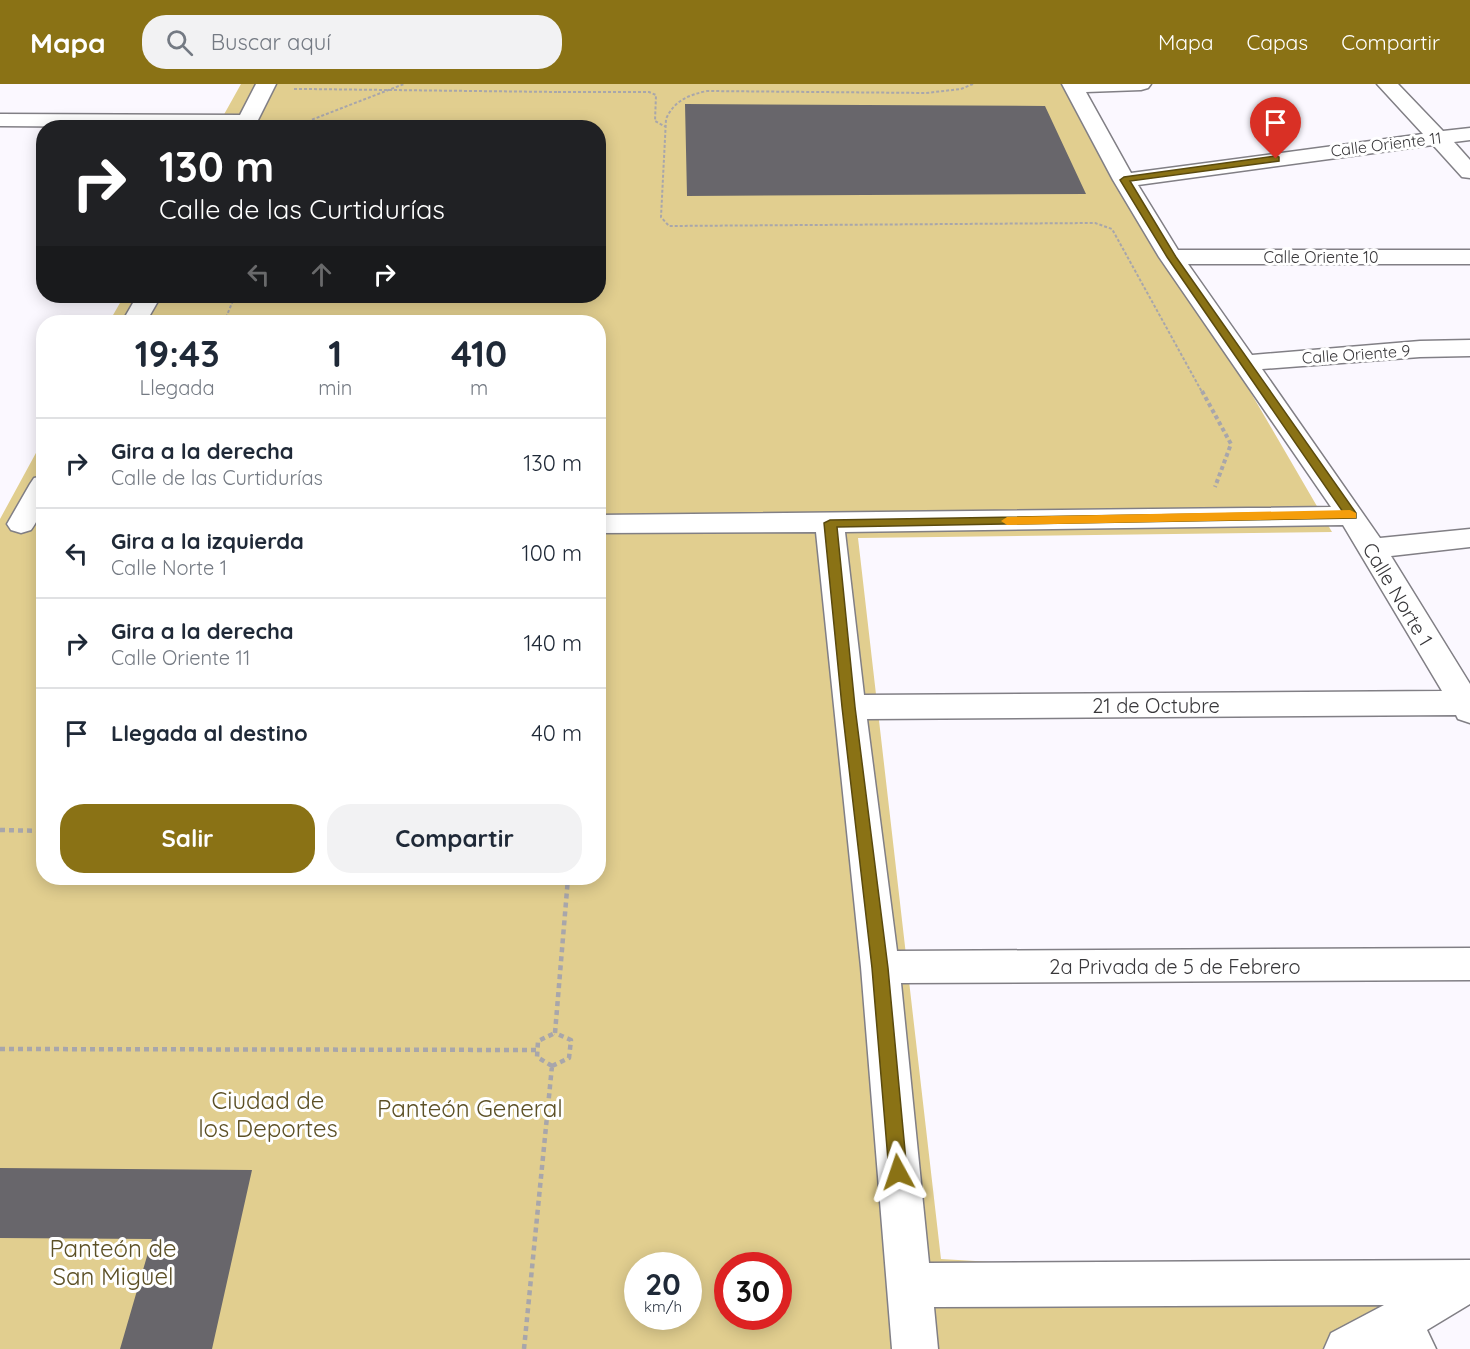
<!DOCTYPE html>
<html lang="es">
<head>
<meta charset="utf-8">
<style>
  :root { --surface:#fff; --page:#f2f2f3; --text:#1f2937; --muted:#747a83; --line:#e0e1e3; --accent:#8a7215 }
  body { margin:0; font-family:Quicksand,sans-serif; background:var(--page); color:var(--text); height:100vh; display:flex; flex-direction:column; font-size:22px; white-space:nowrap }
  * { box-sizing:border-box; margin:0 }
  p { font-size:20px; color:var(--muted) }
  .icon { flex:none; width:33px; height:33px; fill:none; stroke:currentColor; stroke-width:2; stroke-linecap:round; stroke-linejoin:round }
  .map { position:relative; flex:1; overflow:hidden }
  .drawer { position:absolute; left:36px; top:231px; width:570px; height:570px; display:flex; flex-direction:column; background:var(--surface); border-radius:24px; box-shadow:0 3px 15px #0003 }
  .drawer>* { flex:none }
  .banner { position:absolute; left:36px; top:36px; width:570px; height:183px; border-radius:24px; box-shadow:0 3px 15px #0003; background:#202124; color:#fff; overflow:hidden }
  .speed { position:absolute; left:624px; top:1168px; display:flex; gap:12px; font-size:30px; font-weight:700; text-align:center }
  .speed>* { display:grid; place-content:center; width:78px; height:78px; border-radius:50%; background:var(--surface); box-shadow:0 3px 15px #0003; line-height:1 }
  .speed small { font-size:15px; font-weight:400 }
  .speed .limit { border:9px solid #d22; background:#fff; color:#111 }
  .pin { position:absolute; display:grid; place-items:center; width:51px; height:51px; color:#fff; margin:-62px -26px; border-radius:50% 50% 50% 0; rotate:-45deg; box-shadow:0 0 6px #0007 }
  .pin .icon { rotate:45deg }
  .me { position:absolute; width:66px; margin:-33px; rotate:355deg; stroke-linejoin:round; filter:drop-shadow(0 0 4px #0008) }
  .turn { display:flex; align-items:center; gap:21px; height:126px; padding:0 24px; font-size:27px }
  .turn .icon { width:78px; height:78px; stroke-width:2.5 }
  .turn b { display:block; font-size:42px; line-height:51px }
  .lanes { display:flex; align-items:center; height:57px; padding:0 24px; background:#0003; justify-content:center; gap:30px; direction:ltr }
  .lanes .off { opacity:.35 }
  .eta { display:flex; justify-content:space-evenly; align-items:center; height:102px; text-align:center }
  .eta b { font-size:36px; font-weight:700; line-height:42px }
  .action { display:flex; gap:12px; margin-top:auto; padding:12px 24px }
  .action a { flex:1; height:69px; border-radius:24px; background:var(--accent); color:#fff; font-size:24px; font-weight:700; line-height:69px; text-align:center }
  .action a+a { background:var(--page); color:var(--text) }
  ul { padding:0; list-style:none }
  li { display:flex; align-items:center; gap:18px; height:90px; padding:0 24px; border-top:2px solid var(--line) }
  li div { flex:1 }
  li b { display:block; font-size:22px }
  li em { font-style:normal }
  header { display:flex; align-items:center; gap:36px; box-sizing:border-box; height:84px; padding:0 30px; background:var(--accent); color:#fff }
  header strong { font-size:28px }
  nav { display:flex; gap:33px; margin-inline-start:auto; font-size:21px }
  .search { width:420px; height:54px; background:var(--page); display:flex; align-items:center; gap:15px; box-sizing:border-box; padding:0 21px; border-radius:24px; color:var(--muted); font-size:22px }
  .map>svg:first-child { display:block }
  .green { fill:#e1ce8f; fill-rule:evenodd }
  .building { fill:#68666b }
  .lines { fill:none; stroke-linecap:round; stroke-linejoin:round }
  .street-casing { stroke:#817f85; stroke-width:3 }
  .path-far2 { stroke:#a8a6ab; stroke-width:2; stroke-dasharray:3 2; stroke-linecap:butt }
  .path-far1 { stroke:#a8a6ab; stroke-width:4; stroke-dasharray:4 3; stroke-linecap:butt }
  .path { stroke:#a8a6ab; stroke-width:4.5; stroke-dasharray:5 4; stroke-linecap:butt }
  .street { fill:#fff; fill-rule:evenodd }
  .path-bridge { stroke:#a8a6ab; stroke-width:2; stroke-dasharray:3 2; stroke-linecap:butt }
  .route { fill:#8a7215; stroke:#5a4a0e; stroke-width:1.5 }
  .slow { fill:#f59e0b }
  .labels { text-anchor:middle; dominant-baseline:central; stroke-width:6; stroke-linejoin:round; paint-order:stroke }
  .far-street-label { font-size:16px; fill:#38373a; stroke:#fff }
  .street-label { font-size:20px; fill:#38373a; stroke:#fff }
  .near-park-label { font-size:24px; fill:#5c5026; stroke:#fff }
</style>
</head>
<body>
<header>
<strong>Mapa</strong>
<div class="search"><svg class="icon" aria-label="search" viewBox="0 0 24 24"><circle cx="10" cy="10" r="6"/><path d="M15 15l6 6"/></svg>Buscar aquí</div>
<nav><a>Mapa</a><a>Capas</a><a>Compartir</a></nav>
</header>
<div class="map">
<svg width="1470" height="1265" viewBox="0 0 1470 1265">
  <rect width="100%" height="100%" fill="#fbf8ff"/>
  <path class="green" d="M241,0H1071L1332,448L858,454L941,1175L1470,1206L1385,1265H0V435L43,356L44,794H598V238H109L124,212H598V44L217,43ZM638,1182H688V1233H638ZM728,1182H778V1233H728Z"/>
  <path class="building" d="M685,20L1045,22L1086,110L687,112Z
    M0,1084L252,1086L212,1265H120L152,1155L0,1154Z"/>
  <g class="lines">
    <g class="street-casing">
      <path id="street" d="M256,0H276L254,44L0,42V30L240,31Z
        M1062,0H1151L1148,4L1141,6L1086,8L1131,89L1423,50L1377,0H1398L1443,47L1470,44V56L1454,58L1470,76V94L1462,93L1433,61L1138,101L1178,166H1470V180H1188L1252,271L1420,257L1470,256V272L1420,273L1262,285L1380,454L1470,445V463L1391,472L1470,600V639L1458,635L1456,631L867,635L897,867L1470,864V896L901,899L929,1179L1470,1176V1220L1427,1246L1436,1265H1324L1331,1249L1384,1221L934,1223L938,1265H892L861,883L816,448L598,449V431L1331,423L1159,173L1113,96ZM1343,441L1442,607L864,611L845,448Z
        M137,212H161L146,238H122Z
        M44,392C44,416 45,426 31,446L21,449L11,446L7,440L30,400L34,394Z"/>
    </g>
    <path class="path-far2" d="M973,0L961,5L926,9L707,7C688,11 674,17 666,35L661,133L669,142L1095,139L1112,145L1202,308
      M294,5H304
      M558,8H649L656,11L655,37L666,43
      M307,44L311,36L404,0
      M224,238L235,212"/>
    <path class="path-far1" d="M1202,307L1231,360L1215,403"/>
    <path class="path" d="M0,746L44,747
      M555,949L568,794
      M0,965L537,966
      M552,982L569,974L571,956L555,949
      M552,982L537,973L538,957L555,949
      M524,1265L552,982"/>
    <use href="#street" class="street"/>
    <path class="path-bridge" d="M304,5L558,8"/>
  </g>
  <path class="route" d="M1276,72L1279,73V77L1130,97L1176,173L1356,429V434L837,443L855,623L888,884L907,1088L904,1093L898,1096L892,1093L889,1088L872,884L842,623L824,439L830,436L1343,428L1167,173L1120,96L1124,93Z"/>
  <path class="slow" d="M1350,426L1356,429V434L1007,441L1001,437L1007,433Z"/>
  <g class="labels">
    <g class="far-street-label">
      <text transform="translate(1386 60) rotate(-7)">Calle Oriente 11</text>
      <text x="1321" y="173">Calle Oriente 10</text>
      <text transform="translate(1356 270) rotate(-4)">Calle Oriente 9</text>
    </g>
    <g class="street-label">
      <text transform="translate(1398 510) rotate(59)">Calle Norte 1</text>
      <text x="1156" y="621">21 de Octubre</text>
      <text x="1175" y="882">2a Privada de 5 de Febrero</text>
    </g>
    <g class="near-park-label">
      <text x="268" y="1016">Ciudad de<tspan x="268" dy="28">los Deportes</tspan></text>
      <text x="470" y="1024">Panteón General</text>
      <text x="113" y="1164">Panteón de<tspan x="113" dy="28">San Miguel</tspan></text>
    </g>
  </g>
</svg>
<div class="speed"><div>20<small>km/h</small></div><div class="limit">30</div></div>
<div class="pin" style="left:1276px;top:75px;background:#d93025"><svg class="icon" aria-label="arrive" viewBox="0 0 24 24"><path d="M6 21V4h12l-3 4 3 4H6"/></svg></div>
<svg class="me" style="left:898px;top:1088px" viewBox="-20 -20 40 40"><path d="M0-17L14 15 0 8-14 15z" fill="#8a7215" stroke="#fff" stroke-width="4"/></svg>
<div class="banner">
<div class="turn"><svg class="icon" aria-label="right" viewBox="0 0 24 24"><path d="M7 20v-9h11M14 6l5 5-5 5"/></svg><div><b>130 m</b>Calle de las Curtidurías</div></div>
<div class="lanes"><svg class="icon off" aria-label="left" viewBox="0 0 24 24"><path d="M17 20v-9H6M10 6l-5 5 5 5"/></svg><svg class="icon off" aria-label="ahead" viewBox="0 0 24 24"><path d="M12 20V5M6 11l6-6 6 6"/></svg><svg class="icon" aria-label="right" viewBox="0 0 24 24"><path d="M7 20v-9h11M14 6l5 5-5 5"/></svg></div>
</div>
<section class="drawer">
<div class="eta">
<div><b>19:43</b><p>Llegada</p></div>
<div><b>1</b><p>min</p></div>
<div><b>410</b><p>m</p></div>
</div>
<ul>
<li><svg class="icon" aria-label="right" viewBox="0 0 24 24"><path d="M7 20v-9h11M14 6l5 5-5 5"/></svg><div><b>Gira a la derecha</b><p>Calle de las Curtidurías</p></div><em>130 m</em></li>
<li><svg class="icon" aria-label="left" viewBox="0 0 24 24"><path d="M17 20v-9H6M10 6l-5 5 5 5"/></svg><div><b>Gira a la izquierda</b><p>Calle Norte 1</p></div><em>100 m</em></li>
<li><svg class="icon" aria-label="right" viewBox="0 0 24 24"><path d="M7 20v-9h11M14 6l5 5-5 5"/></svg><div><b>Gira a la derecha</b><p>Calle Oriente 11</p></div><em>140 m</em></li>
<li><svg class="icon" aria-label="arrive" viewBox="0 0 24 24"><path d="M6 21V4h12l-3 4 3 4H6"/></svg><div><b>Llegada al destino</b></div><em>40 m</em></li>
</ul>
<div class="action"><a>Salir</a><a>Compartir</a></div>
</section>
</div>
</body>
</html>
